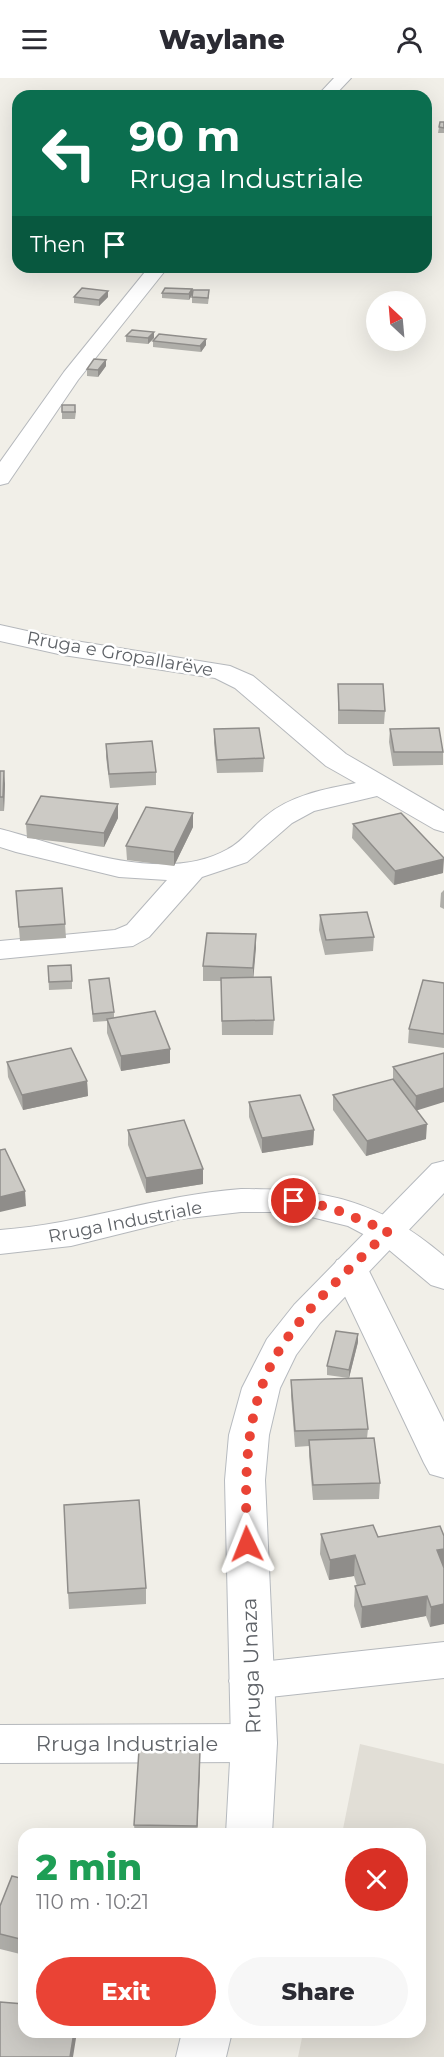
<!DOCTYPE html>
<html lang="en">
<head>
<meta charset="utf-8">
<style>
  :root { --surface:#fff; --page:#f7f7f7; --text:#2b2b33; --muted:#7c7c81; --accent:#ea4335 }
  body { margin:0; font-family:Montserrat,sans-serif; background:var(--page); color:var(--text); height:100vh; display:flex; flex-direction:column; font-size:22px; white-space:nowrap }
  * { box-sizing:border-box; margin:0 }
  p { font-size:20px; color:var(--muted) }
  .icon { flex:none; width:33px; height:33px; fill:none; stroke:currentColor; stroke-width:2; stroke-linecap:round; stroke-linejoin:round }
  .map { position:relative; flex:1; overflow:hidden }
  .drawer { position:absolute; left:18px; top:1750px; width:408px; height:210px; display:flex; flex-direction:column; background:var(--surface); border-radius:18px; box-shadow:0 6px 24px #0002 }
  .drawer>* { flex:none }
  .guide { position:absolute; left:12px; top:12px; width:420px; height:183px; border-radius:18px; box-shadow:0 6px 24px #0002; background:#0b6e4f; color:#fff; overflow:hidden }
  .needle { width:39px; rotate:334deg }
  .fabs { position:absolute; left:366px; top:213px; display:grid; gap:12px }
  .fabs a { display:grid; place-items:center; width:60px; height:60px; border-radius:50%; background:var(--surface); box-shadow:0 6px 24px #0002; font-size:30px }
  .pin { position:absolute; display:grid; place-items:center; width:51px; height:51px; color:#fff; margin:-26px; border:3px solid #fff; border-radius:50%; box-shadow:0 2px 6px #0007 }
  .me { position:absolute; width:66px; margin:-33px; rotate:358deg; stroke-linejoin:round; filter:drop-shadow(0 0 4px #0008) }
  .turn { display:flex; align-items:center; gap:21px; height:126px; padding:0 18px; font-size:27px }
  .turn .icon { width:78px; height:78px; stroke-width:2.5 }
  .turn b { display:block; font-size:42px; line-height:51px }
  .then { display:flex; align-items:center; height:57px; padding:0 18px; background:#0003; gap:12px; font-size:22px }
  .round { display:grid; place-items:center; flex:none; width:63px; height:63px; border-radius:32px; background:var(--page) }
  .headline { display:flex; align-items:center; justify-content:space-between; height:102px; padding:0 18px }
  h1 { font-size:36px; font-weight:800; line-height:45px; color:#1e9e55 }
  .cta { display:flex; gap:12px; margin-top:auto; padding:12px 18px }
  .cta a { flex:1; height:69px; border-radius:36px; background:var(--accent); color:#fff; font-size:24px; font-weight:800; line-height:69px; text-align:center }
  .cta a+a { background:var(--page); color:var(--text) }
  header { display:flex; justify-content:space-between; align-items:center; height:78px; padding:0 18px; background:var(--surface); font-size:27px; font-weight:800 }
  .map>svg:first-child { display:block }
  .education { fill:#e1ded6 }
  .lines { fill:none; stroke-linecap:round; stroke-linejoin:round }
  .street-casing { stroke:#b5b8bc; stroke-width:2 }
  .secondary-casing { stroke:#b6babf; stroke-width:2 }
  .street { fill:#fff; fill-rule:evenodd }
  .secondary { fill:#fff; fill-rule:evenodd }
  .wall { fill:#afaea9 }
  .shaded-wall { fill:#8f8d8a }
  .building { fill:#cccac5; stroke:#8f8d8a; stroke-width:1.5 }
  .route { stroke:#ea4335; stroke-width:10; stroke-dasharray:0 18 }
  .labels { text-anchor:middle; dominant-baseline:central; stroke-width:5; stroke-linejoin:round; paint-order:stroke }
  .street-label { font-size:18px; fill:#5f6368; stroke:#fff }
  .near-street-label { font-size:21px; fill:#5f6368; stroke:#fff }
</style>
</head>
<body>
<header><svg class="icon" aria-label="menu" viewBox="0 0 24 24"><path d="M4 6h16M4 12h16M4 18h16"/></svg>Waylane<svg class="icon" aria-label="person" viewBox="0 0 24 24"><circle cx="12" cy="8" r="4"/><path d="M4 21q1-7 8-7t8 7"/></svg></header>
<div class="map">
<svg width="444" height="1979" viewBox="0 0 444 1979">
  <rect width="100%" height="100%" fill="#f1efe8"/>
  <path class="education" d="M360,1666L444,1686V1979H298L303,1955L420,1954V1756H342Z"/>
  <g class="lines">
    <g class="street-casing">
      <path id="street" d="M334,0H351L334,18H317Z
        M149,189H168L78,302L8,405L0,407V384L64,294Z
        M0,547L63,561L230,588L253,598L346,676L444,733V754L434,751L377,718L314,733L292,745L247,784L202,799L149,859L133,868L0,881V863L115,852L127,847L167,802L119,799L16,774L0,769V751C66,768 163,808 228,771C243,763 253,748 266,738C291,717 325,711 356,705L326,688L235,610L215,600L63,577L0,563Z
        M241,1111C326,1111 378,1122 444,1178V1211L431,1207L382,1166L348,1148L303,1137L272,1134H241L180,1141L71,1168L0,1176V1152C83,1146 158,1117 241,1111Z
        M350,1179L363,1182L368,1191L444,1344V1400L430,1396L424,1385L332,1191L337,1182Z
        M444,1564V1600L251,1621L235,1616L229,1603L235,1590L251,1585Z
        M254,1646L270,1652L277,1665L270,1678L254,1684L0,1685V1647Z"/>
    </g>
    <g class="secondary-casing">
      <path id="secondary" d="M444,1083V1115L320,1245L296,1277L280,1310L269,1357L265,1402L277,1665L272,1756H226L231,1665L225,1402L229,1357L242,1310L267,1261L294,1227L432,1086Z
        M182,1954H232L226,1979H176Z"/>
    </g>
    <use href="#street" class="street"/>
    <use href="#secondary" class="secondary"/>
  </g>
  <path class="wall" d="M444,44V55H438L439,49Z
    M192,211V217L189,222L162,220V215Z
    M108,213V219L99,228L74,225V219Z
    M209,218L208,226L192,225V219Z
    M154,254V260L148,266L126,264V258Z
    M153,263L206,267L201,274L153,269Z
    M106,288L98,299L87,298V291Z
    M76,333L75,341H62V334Z
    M338,606L385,633L384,646H338Z
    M214,651L264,680L263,694L217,695L214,665Z
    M390,651L443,674V687L393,688L389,664Z
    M106,666L156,694V707L110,710L106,679Z
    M0,693L5,706L4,733H0Z
    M193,735V749L174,788L127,782L126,768Z
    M118,740L104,769L27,760L26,746Z
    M353,746L443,795L394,807L352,760Z
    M444,812V831L440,829L441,815Z
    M16,813L65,846L66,860L20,863Z
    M320,837L374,859L373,873L325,877L319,852Z
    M256,856L253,899L274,942L273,957H222L221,903H203V888Z
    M48,888L72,903V911L49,912Z
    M89,902L114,934V940L170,971V985L121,993L107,955V943L93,944Z
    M444,905V970L408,965L409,951Z
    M444,975L416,1032L426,1061L366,1078L333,1032V1017L393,1001V989Z
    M7,984L87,1003L88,1018L23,1032L8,999Z
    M249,1024L314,1052L313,1067L262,1075L249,1039Z
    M128,1052L203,1091V1106L146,1115L128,1067Z
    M358,1264L349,1300L327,1297V1288Z
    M291,1302L368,1351L367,1360L380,1405L379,1421L313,1422L309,1378V1368L295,1369L291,1318Z
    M440,1448L430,1549L426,1538L361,1550L354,1528L355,1508H357L354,1498L329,1502L320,1476L321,1456L378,1459Z
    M146,1510V1526L69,1531L68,1515Z
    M200,1689L197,1756H135L134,1747Z
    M24,1801V1877L0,1871V1828Z"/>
  <path class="shaded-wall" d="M192,211V217L189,222V216Z
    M108,213V219L99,228V222Z
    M154,254V260L148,266V260Z
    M206,261V267L201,274L200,268Z
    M106,282V288L98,299V292Z
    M4,693L5,706L4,733L3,719Z
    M118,726V740L104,769V755Z
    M193,735V749L174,788V774Z
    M444,781L443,795L394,807L395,793Z
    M256,856V870L253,904V890Z
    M170,971V985L121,993V978Z
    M87,1003L88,1018L23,1032L22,1017Z
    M444,1010V1024L415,1033L416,1018Z
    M427,1046L426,1061L366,1078L367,1063Z
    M314,1052L313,1067L262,1075V1060Z
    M203,1091V1106L146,1115V1100Z
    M25,1113L26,1128L0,1134V1119Z
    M358,1256V1264L349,1300V1292Z
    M444,1471V1491L437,1472Z
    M355,1477L354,1498L329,1502L330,1482Z
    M427,1518L426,1538L361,1550L362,1529Z
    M444,1526V1546L430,1549L431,1529Z
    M200,1673V1689L197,1756V1748Z
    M74,1954H77L73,1979H70Z"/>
  <path class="building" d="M440,44H444V50L439,49Z
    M82,210L108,213L99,222L74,219Z
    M165,210L192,211L189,216L162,215Z
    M193,212H209L208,220L192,219Z
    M132,252L154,254L148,260L126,258Z
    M159,256L206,261L200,268L153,263Z
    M94,281L106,282L98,292L87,291Z
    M62,327H75V334H62Z
    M338,606H383L385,633L339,632Z
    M259,650L264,680L217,682L214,651Z
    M439,650L443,674H394L390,651Z
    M152,663L156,694L109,696L106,666Z
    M0,693H4L3,719H0Z
    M41,718L118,726L104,755L26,746Z
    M146,729L193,735L174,774L126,768Z
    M401,735L444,780V781L395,793L353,746Z
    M62,810L65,846L19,849L16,813Z
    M367,834L374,859L326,862L320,837Z
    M207,855L256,856L253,890L203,888Z
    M71,887L72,903L49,904L48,888Z
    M271,899L274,942L222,943L221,900Z
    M109,900L114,934L93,936L89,902Z
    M423,902L444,905V956L409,951Z
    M155,933L170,971L121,978L107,941Z
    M71,970L87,1003L22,1017L7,984Z
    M444,975V1010L416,1018L393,989Z
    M393,1001L427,1046L367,1063L333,1017Z
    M300,1017L314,1052L262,1060L249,1024Z
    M184,1042L203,1091L146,1100L128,1052Z
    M5,1071L25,1113L0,1119V1072Z
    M336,1253L358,1256L349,1292L327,1288Z
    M362,1300L368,1351L295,1353L291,1302Z
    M374,1360L380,1405L313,1407L309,1362Z
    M139,1422L146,1510L68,1515L64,1427Z
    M373,1447L378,1459L440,1448L444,1458V1471L437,1472L444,1490V1526L431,1529L427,1518L362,1529L355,1508L365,1506L355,1477L330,1482L321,1456Z
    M139,1672L200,1673L197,1748L134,1747Z
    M12,1798L24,1801V1862L0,1856V1828Z
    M0,1924L24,1926V1954H74L70,1979H0Z"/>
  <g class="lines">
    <path class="route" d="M247,1466C245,1399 243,1330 280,1271C308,1226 352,1190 388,1153L329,1129L294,1123"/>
  </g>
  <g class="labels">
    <g class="street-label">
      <text transform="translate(120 576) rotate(10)">Rruga e Gropallarëve</text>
      <text transform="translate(125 1144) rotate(-11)">Rruga Industriale</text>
    </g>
    <g class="near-street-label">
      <text transform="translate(251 1588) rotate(-92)">Rruga Unaza</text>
      <text x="127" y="1665">Rruga Industriale</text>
    </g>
  </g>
</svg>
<div class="fabs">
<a><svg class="needle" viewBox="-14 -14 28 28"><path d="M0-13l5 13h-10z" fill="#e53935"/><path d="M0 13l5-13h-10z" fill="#7c7c81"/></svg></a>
</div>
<div class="pin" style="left:294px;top:1123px;background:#d93025"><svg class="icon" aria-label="arrive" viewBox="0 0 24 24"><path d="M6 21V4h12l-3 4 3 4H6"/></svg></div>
<svg class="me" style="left:247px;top:1466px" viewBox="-20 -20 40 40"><path d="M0-17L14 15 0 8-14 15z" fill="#ea4335" stroke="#fff" stroke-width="4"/></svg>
<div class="guide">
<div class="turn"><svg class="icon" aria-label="left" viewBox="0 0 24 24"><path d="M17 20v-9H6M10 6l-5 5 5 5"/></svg><div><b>90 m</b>Rruga Industriale</div></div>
<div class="then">Then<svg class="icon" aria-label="arrive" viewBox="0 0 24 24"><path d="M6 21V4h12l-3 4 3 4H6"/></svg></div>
</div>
<section class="drawer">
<div class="headline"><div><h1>2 min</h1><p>110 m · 10:21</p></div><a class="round" style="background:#d93025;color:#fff"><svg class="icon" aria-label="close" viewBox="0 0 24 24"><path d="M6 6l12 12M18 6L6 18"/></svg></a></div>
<div class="cta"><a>Exit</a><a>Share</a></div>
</section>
</div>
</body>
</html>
